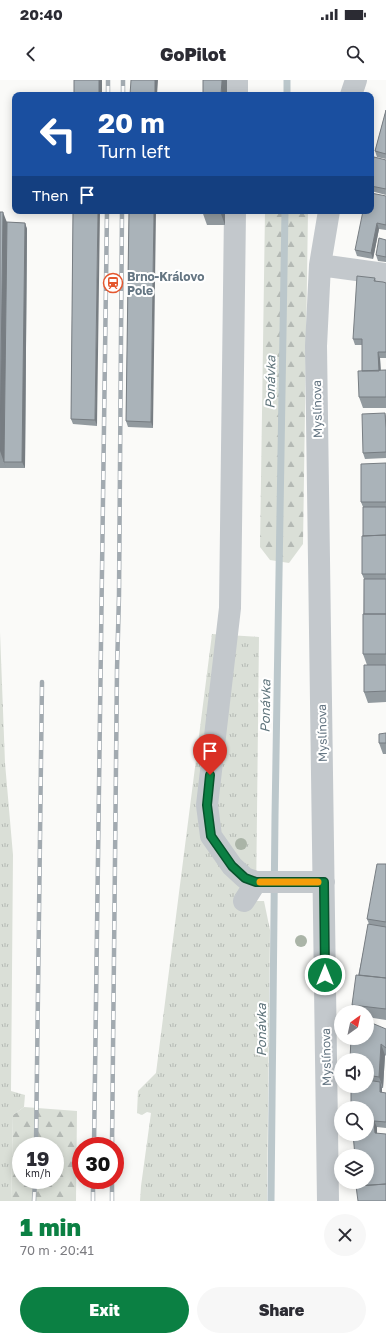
<!DOCTYPE html>
<html lang="en">
<head>
<meta charset="utf-8">
<style>
  :root { --surface:#fff; --page:#f7f7f7; --text:#2b2b33; --muted:#7c7c81; --accent:#0b8043 }
  body { margin:0; font-family:"Golos Text",sans-serif; background:var(--page); color:var(--text); height:100vh; display:flex; flex-direction:column; font-size:15px; white-space:nowrap }
  * { box-sizing:border-box; margin:0 }
  p { font-size:13px; color:var(--muted) }
  .icon { flex:none; width:22px; height:22px; fill:none; stroke:currentColor; stroke-width:2; stroke-linecap:round; stroke-linejoin:round }
  .map { position:relative; height:1121px; overflow:hidden }
  .details { display:flex; flex-direction:column; background:var(--surface); flex:1 }
  .details>* { flex:none }
  .banner { position:absolute; left:12px; top:12px; width:362px; height:122px; border-radius:8px; box-shadow:0 2px 10px #0003; background:#1a4fa0; color:#fff; overflow:hidden }
  .needle { width:26px; rotate:33deg }
  .tools { position:absolute; left:334px; top:925px; display:grid; gap:8px }
  .tools a { display:grid; place-items:center; width:40px; height:40px; border-radius:50%; background:var(--surface); box-shadow:0 2px 10px #0003; font-size:20px }
  .speed { position:absolute; left:12px; top:1057px; display:flex; gap:8px; font-size:20px; font-weight:700; text-align:center }
  .speed>* { display:grid; place-content:center; width:52px; height:52px; border-radius:50%; background:var(--surface); box-shadow:0 2px 10px #0003; line-height:1 }
  .speed small { font-size:10px; font-weight:400 }
  .speed .limit { border:6px solid #d22; background:#fff; color:#111 }
  .pin { position:absolute; display:grid; place-items:center; width:34px; height:34px; color:#fff; margin:-41px -17px; border-radius:50% 50% 50% 0; rotate:-45deg; box-shadow:0 0 4px #0007 }
  .pin .icon { rotate:45deg }
  .me { position:absolute; width:44px; margin:-22px; rotate:0deg; stroke-linejoin:round; filter:drop-shadow(0 0 3px #0008) }
  .turn { display:flex; align-items:center; gap:14px; height:84px; padding:0 20px; font-size:18px }
  .turn .icon { width:52px; height:52px; stroke-width:2.5 }
  .turn b { display:block; font-size:28px; line-height:34px }
  .then { display:flex; align-items:center; height:38px; padding:0 20px; background:#0003; gap:8px; font-size:15px }
  .round { display:grid; place-items:center; flex:none; width:42px; height:42px; border-radius:21px; background:var(--page) }
  .headline { display:flex; align-items:center; justify-content:space-between; height:68px; padding:0 20px }
  h1 { font-size:24px; font-weight:800; line-height:30px; color:var(--accent) }
  .action { display:flex; gap:8px; margin-top:auto; padding:8px 20px }
  .action a { flex:1; height:46px; border-radius:24px; background:var(--accent); color:#fff; font-size:16px; font-weight:800; line-height:46px; text-align:center }
  .action a+a { background:var(--page); color:var(--text) }
  .status { display:flex; justify-content:space-between; align-items:center; height:28px; padding:0 20px; background:var(--surface); direction:ltr }
  .status svg { height:11px; fill:currentColor }
  header { display:flex; justify-content:space-between; align-items:center; height:52px; padding:0 20px; background:var(--surface); font-size:18px; font-weight:800 }
  .map>svg:first-child { display:block }
  .forest { fill:url(#forest-firs); fill-rule:evenodd }
  .park { fill:url(#park-tufts) }
  .lines { fill:none; stroke-linecap:round; stroke-linejoin:round }
  .stream { stroke:#bbc7cb; stroke-width:7 }
  .minor { stroke:#c3c8cc; stroke-width:22 }
  .rail-casing { stroke:#a2aab0; stroke-width:4.5 }
  .rail { stroke:#fff; stroke-width:3; stroke-dasharray:9; stroke-linecap:butt }
  .tree { fill:#aab4a7 }
  .wall { fill:#929a9f }
  .shaded-wall { fill:#777d82 }
  .building { fill:#aab3b9; stroke:#777d82 }
  .route-casing { stroke:#07532c; stroke-width:10 }
  .route { stroke:#0b8043; stroke-width:7 }
  .slow { stroke:#f59e0b; stroke-width:7 }
  .labels { text-anchor:middle; dominant-baseline:central; stroke-width:4; stroke-linejoin:round; paint-order:stroke }
  .poi-label { font-size:12px; font-weight:bold; fill:#657683; stroke:#fff; text-anchor:start }
  .street-label { font-size:12px; fill:#657683; stroke:#fff }
  .water-label { font-size:13px; font-style:italic; fill:#60757c; stroke:#fff }
</style>
</head>
<body>
<div class="status"><b>20:40</b><svg viewBox="0 0 49 12"><path d="M0 12V9h3v3zM5 12V6h3v6zM10 12V3h3v9zM15 12V0h3v12zM26 1h20v11H26zM47 4h2v5h-2z"/></svg></div>
<header><svg class="icon" aria-label="back" viewBox="0 0 24 24"><path d="M15 5l-7 7 7 7"/></svg>GoPilot<svg class="icon" aria-label="search" viewBox="0 0 24 24"><circle cx="10" cy="10" r="6"/><path d="M15 15l6 6"/></svg></header>
<div class="map">
<svg width="386" height="1121" viewBox="0 0 386 1121">
  <defs>
    <pattern id="forest-firs" width="22" height="20" patternUnits="userSpaceOnUse"><rect width="22" height="20" fill="#dadfd7"/><path d="M5 1l3.5 6h-7zM16 11l3.5 6h-7z" fill="#b4b9b4"/></pattern>
    <pattern id="park-tufts" width="24" height="20" patternUnits="userSpaceOnUse"><rect width="24" height="20" fill="#dadfd7"/><path d="M3 7l-1-3M5 7V3M7 7l1-3M15 17l-1-3M17 17v-4M19 17l1-3" fill="none" stroke="#b4b9b4"/></pattern>
  </defs>
  <rect width="100%" height="100%" fill="#fafaf8"/>
  <path class="forest" d="M265,131H308L303,464L289,483L270,480L260,467Z
    M24,1027L77,1031L76,1121H11L13,1035ZM21,1066H55V1100H21Z"/>
  <path class="park" d="M0,552L5,683L13,775L11,1011L25,1015L24,1027L13,1035L11,1121H0Z
    M212,554L259,557L256,821H264L270,850L267,1121H140L141,1106L151,1033L147,1032L142,1035L137,1033L138,1011L156,993Z"/>
  <g class="lines">
    <path class="stream" d="M287,15V0
      M271,1121L275,737L285,131"/>
    <path class="minor" d="M237,15V0
      M351,15L356,0
      M235,131L230,528L207,725L211,756L232,786L245,798L256,802H324
      M320,185L386,194
      M244,821L256,802
      M328,1121L316,266L320,185L329,131"/>
    <g class="rail-casing">
      <path id="rail" d="M108,15V0
        M123,15V0
        M36,1066L42,602
        M94,1066L107,131
        M112,1066L117,590L119,515L122,131
        M34,1121L35,1100
        M93,1121V1100
        M112,1121V1100"/>
    </g>
    <use href="#rail" class="rail"/>
  </g>
  <g class="tree">
    <circle cx="241" cy="764" r="6"/>
    <circle cx="301" cy="861" r="6"/>
  </g>
  <path class="wall" d="M386,30V79L377,77L375,71Z
    M386,80V115L371,111V89Z
    M386,116V150L379,149L373,179L357,176L355,170Z
    M73,131L97,346L73,344L71,339Z
    M129,131L153,348L128,347L126,341Z
    M202,131H225V145H207Z
    M0,132L7,142L25,143L27,149L25,388H0Z
    M386,160V182L378,181L376,175Z
    M375,198L376,201L386,203V278H380L381,291L386,290V328H363L359,317L362,291V265H355L353,259Z
    M385,333L386,336V378L365,379L363,373Z
    M386,383V622L368,623L364,612L367,585L363,574L364,499L362,494L363,456V427L361,422Z
    M386,653V674H383L379,663Z
    M386,784V940L367,937V932H355L352,925L369,844L367,839Z
    M386,949V976L385,975L383,1008H382V1013H386V1048L377,1047L358,1106L367,1006V980Z"/>
  <path class="shaded-wall" d="M99,0H102V15H99Z
    M155,0H158L157,15H155Z
    M222,0H227V15H221Z
    M98,131H100L97,346L95,340Z
    M154,131H156L153,348L151,342Z
    M220,131H225V145Z
    M3,132L9,148L4,382L6,388L0,371Z
    M25,143L27,149L25,388L22,382Z
    M377,143L379,149L373,179L371,173Z
    M378,272L380,278L381,302L379,296Z
    M381,964L385,975L383,1008L379,997Z
    M380,1002L382,1008V1018L380,1012Z
    M374,1041L377,1047V1059L375,1053Z"/>
  <path class="building" d="M74,0H99V15H74Z
    M131,0H155V15H130Z
    M203,0H222L221,15H203Z
    M386,30V74L375,71Z
    M374,77L386,80V109L371,106V89Z
    M371,113L386,116V145L377,143L371,173L355,170L363,131H371Z
    M73,131H98L95,340L71,339Z
    M129,131H154L151,342L126,341Z
    M0,132H3L0,370Z
    M7,142L25,143L22,382H4Z
    M379,158L386,160V177L376,175Z
    M357,196L375,198L374,201L383,202L386,203V272H378L379,291H362V259H353Z
    M386,290V317H359L358,291Z
    M385,333L386,348V372L363,373L362,334Z
    M386,383V422H361V384Z
    M363,427H386V455L363,456Z
    M386,455V494H362V456Z
    M364,499H386V534H364Z
    M363,534H386V574H363Z
    M364,585H386V611L364,612Z
    M386,653V663H379V654Z
    M377,784H386V842L367,839Z
    M368,844L386,847V898L359,895Z
    M356,895L386,898V929L352,925Z
    M367,941L386,949V968L381,964L379,997L367,995V980H350L351,958H367Z
    M367,1000L380,1002V1012L386,1013V1042L374,1041L375,1053L386,1054V1104L358,1106V1102H367V1076H355L353,1054H367V1028H351V1006H367Z
    M386,1104V1121H358L356,1106Z"/>
  <g class="lines">
    <g class="route-casing">
      <path id="route" d="M210,695L207,725L211,756L232,786L245,798L256,802H324L325,895"/>
    </g>
    <use href="#route" class="route"/>
    <path class="slow" d="M260,802H318"/>
  </g>
  <defs>
    <g id="station-ring" transform="scale(1)"><circle r="9.5" fill="#fff" stroke="#e4572e" stroke-width="1.5"/><path d="M-3-6H3Q5-6 5-4V2Q5 4 3 4L4.5 6H3L1.5 4h-3L-3 6H-4.5L-3 4Q-5 4-5 2V-4Q-5-6-3-6ZM-3.5-4v3h7v-3ZM-3.5 1v1.5H-2V1ZM2 1v1.5H3.5V1Z" fill="#e4572e"/></g>
  </defs>
  <g fill-rule="evenodd">
    <use href="#station-ring" x="113" y="203"/>
  </g>
  <g class="labels">
    <g class="poi-label">
      <text x="127" y="196">Brno-Královo<tspan x="127" dy="14">Pole</tspan></text>
    </g>
    <g class="street-label">
      <text transform="translate(317 329) rotate(-91)">Myslínova</text>
      <text transform="translate(322 653) rotate(-91)">Myslínova</text>
      <text transform="translate(326 977) rotate(-91)">Myslínova</text>
    </g>
    <g class="water-label">
      <text transform="translate(270 302) rotate(-89)">Ponávka</text>
      <text transform="translate(265 626) rotate(-89)">Ponávka</text>
      <text transform="translate(261 950) rotate(-90)">Ponávka</text>
    </g>
  </g>
</svg>
<div class="tools">
<a><svg class="needle" viewBox="-14 -14 28 28"><path d="M0-13l5 13h-10z" fill="#e53935"/><path d="M0 13l5-13h-10z" fill="#7c7c81"/></svg></a>
<a><svg class="icon" aria-label="sound" viewBox="0 0 24 24"><path d="M4 9h4l5-4v14l-5-4H4zM17 9q2 3 0 6"/></svg></a>
<a><svg class="icon" aria-label="search" viewBox="0 0 24 24"><circle cx="10" cy="10" r="6"/><path d="M15 15l6 6"/></svg></a>
<a><svg class="icon" aria-label="layers" viewBox="0 0 24 24"><path d="M12 4l9 5-9 5-9-5zM3 14l9 5 9-5"/></svg></a>
</div>
<div class="speed"><div>19<small>km/h</small></div><div class="limit">30</div></div>
<div class="pin" style="left:210px;top:695px;background:#d93025"><svg class="icon" aria-label="arrive" viewBox="0 0 24 24"><path d="M6 21V4h12l-3 4 3 4H6"/></svg></div>
<svg class="me" style="left:325px;top:895px" viewBox="-20 -20 40 40"><circle r="17" fill="#0b8043" stroke="#fff" stroke-width="3"/><path d="M0-11L8 9 0 5-8 9z" fill="#fff"/></svg>
<div class="banner">
<div class="turn"><svg class="icon" aria-label="left" viewBox="0 0 24 24"><path d="M17 20v-9H6M10 6l-5 5 5 5"/></svg><div><b>20 m</b>Turn left</div></div>
<div class="then">Then<svg class="icon" aria-label="arrive" viewBox="0 0 24 24"><path d="M6 21V4h12l-3 4 3 4H6"/></svg></div>
</div>
</div>
<section class="details">
<div class="headline"><div><h1>1 min</h1><p>70 m · 20:41</p></div><a class="round"><svg class="icon" aria-label="close" viewBox="0 0 24 24"><path d="M6 6l12 12M18 6L6 18"/></svg></a></div>
<div class="action"><a>Exit</a><a>Share</a></div>
</section>
</body>
</html>
